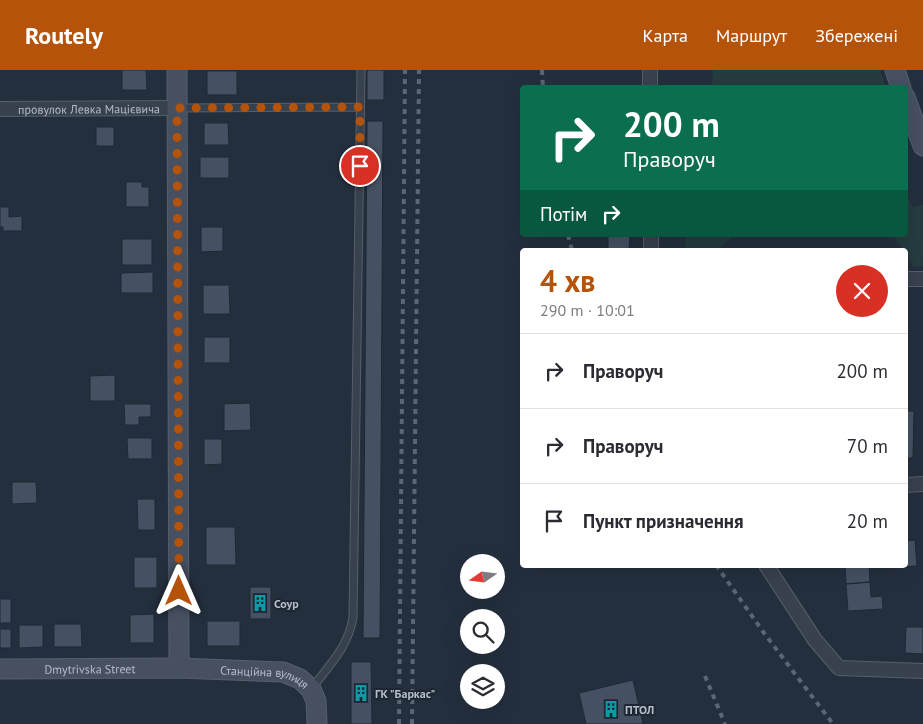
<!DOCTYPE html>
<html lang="uk">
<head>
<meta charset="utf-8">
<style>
  :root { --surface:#fff; --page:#f2f2f3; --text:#2b2b33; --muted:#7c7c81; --line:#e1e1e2; --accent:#b45309 }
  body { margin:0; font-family:"PT Sans",sans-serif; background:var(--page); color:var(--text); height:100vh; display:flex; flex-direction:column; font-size:19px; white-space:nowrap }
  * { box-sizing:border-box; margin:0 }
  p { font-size:16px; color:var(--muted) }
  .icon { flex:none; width:28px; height:28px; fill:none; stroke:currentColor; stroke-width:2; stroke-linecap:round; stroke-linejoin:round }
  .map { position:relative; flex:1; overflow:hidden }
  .sheet { position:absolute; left:520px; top:178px; width:388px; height:320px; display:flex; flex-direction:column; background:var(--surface); border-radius:5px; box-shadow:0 5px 20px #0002 }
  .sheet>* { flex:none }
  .top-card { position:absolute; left:520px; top:15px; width:388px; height:152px; border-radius:5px; box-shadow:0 5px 20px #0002; background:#0b6e4f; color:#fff; overflow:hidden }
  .needle { width:32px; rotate:256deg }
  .controls { position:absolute; left:460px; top:484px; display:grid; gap:10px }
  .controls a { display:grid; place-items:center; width:45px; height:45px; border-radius:50%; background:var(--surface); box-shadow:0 5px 20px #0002; font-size:25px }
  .pin { position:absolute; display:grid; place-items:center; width:42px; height:42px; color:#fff; margin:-21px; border:2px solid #fff; border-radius:50%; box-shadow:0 1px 5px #0007 }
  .me { position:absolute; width:55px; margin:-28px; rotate:0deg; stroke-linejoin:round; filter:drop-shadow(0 0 4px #0008) }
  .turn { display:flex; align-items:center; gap:18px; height:105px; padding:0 20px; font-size:22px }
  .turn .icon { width:65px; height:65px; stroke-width:2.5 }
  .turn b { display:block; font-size:35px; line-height:42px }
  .then { display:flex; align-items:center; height:48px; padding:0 20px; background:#0003; gap:10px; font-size:19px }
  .round { display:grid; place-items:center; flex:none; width:52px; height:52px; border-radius:26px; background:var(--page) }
  .headline { display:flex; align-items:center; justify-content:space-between; height:85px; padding:0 20px }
  h1 { font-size:30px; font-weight:700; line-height:38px; color:var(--accent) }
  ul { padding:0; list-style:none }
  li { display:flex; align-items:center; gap:15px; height:75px; padding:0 20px; border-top:1px solid var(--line) }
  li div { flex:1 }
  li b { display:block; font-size:19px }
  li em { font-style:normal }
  header { display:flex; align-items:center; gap:30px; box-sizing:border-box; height:70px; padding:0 25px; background:var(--accent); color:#fff }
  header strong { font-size:24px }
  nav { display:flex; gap:28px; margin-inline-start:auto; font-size:18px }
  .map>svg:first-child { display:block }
  .green { fill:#263c3f }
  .building { fill:#455162; stroke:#1f2835 }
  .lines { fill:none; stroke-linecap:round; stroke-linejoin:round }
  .lane-casing { stroke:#565f6c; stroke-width:9 }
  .street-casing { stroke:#565f6c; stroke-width:16 }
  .secondary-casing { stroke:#565f6c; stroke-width:21 }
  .lane { stroke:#38414e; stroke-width:7 }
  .street { stroke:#38414e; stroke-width:14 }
  .secondary { stroke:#465061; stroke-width:19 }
  .rail { stroke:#5a6575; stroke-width:4; stroke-dasharray:5 5; stroke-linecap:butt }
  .route { stroke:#b45309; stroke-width:9; stroke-dasharray:0 16.2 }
  .labels { text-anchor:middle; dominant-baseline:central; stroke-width:4; stroke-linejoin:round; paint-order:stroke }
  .street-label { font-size:12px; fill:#b4bcc9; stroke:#1d2633 }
  .poi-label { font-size:12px; font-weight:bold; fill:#b4bcc9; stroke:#1d2633; text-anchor:start }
</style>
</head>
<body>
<header>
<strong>Routely</strong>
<nav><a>Карта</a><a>Маршрут</a><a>Збережені</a></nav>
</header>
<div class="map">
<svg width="923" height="654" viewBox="0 0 923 654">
  <rect width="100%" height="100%" fill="#242f3e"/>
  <path class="green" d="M713,0H880L886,17H712Z
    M905,117L912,137L923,135V196L913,197L905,180H903L893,165H905Z
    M686,165H734L717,180H685Z"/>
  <path class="building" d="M122,0H146L147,20H122Z
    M367,0H384V30H367Z
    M207,1H237V25H207Z
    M367,51H383L380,568H363Z
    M204,53H228L229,75H204Z
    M96,57H114V76H96Z
    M200,87H229V108H200Z
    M126,112H142V117H149V137H126Z
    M0,137H9V147L22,146V161H3V157H0Z
    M201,157H223V181L201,182Z
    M608,165H630L629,180H608Z
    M122,169H152V195H122Z
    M153,202V223H121V203Z
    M203,215H229L230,244H203Z
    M204,267H230V293H204Z
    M115,305V331H90V306Z
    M250,333L251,360L224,361V334Z
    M124,334H151V347H139V355H125Z
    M905,341H914L913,388H905Z
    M127,368H152V389H128Z
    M204,369H222V394L204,395Z
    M12,412H36L37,433L12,434Z
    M137,429H155V460H138Z
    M206,457H235L236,495H206Z
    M915,470L917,496L899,497L898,495H905V471Z
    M134,487H157V518H134Z
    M845,495H869L870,512L846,514Z
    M870,512L871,527L882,526L883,539L848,541L846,514Z
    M250,517H271V549H250Z
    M0,529H11V553H0Z
    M154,544V573H130V545Z
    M207,551H240V576H207Z
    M54,554H81L82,577H54Z
    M19,555H43V577L19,578Z
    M906,557H923V584L905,583Z
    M0,559H11V578H0Z
    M351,592H371L372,654H351Z
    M633,610L643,654H586L579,623Z"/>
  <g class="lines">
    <g class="lane-casing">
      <path id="lane" d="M177,38L360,37
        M311,619C329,596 349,576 353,547L361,0"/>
    </g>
    <g class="street-casing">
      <g id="street">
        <path d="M650,0V18"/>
        <path id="s1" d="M0,39L177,38"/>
        <path d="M651,165V180"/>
        <path d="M905,209H923"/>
        <path d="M905,415L923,414"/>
        <path d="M766,495L815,570L839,598L923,601"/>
      </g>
    </g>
    <g class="secondary-casing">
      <g id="secondary">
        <path d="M177,0L179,598"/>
        <path d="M895,0L901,18"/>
        <path d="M905,27L923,76"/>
        <path id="s2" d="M0,599L179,598L283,602L300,609L311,619L316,631L317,654"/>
      </g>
    </g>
    <use href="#lane" class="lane"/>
    <use href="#street" class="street"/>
    <use href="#secondary" class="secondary"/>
    <path class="rail" d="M542,0L543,18
      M568,165L572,180
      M716,495L764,563L833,654
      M705,606L725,654
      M399,654L405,0
      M412,654L419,0"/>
  </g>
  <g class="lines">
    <path class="route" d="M179,521L177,38L360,37V96"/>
  </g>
  <defs>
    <g id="building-bare" transform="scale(1.35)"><path d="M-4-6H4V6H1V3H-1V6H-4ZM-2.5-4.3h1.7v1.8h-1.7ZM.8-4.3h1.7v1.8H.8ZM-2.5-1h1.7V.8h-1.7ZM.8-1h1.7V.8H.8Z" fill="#0f9aa8" stroke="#1d2633" stroke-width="2.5" paint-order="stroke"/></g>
  </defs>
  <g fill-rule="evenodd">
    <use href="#building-bare" x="260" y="533"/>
    <use href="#building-bare" x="361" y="623"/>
    <use href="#building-bare" x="611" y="639"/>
  </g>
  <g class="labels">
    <g class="street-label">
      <text stroke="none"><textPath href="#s1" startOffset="89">провулок Левка Мацієвича</textPath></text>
      <text stroke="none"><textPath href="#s2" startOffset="90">Dmytrivska Street</textPath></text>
      <text stroke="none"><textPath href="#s2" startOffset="266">Станційна вулиця</textPath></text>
    </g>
    <g class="poi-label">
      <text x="274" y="533">Соур</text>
      <text x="375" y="623">ГК "Баркас"</text>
      <text x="625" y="639">ПТОЛ</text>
    </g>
  </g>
</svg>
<div class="controls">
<a><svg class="needle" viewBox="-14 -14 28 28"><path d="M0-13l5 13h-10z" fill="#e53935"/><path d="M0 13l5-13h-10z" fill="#7c7c81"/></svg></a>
<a><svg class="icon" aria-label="search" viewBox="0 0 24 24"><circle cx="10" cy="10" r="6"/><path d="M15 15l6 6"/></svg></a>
<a><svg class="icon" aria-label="layers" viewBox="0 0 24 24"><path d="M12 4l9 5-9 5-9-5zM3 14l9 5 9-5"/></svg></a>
</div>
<div class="pin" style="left:360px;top:96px;background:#d93025"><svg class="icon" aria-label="arrive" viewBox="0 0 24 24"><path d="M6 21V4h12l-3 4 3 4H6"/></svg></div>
<svg class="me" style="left:179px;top:521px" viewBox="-20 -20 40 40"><path d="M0-17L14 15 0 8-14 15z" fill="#b45309" stroke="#fff" stroke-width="4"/></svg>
<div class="top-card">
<div class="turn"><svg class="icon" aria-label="right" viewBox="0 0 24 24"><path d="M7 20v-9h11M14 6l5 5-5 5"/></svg><div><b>200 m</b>Праворуч</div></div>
<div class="then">Потім<svg class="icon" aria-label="right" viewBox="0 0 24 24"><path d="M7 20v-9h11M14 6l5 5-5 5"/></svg></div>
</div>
<section class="sheet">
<div class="headline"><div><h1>4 хв</h1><p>290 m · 10:01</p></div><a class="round" style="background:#d93025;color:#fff"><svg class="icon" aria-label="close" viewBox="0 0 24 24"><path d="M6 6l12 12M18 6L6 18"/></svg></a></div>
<ul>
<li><svg class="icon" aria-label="right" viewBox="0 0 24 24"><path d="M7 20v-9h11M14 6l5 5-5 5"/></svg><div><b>Праворуч</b></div><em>200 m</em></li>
<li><svg class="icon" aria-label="right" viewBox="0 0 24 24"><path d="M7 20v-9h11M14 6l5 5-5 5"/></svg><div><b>Праворуч</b></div><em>70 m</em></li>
<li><svg class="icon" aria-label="arrive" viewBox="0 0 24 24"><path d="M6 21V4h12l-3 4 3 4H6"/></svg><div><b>Пункт призначення</b></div><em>20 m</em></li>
</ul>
</section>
</div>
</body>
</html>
